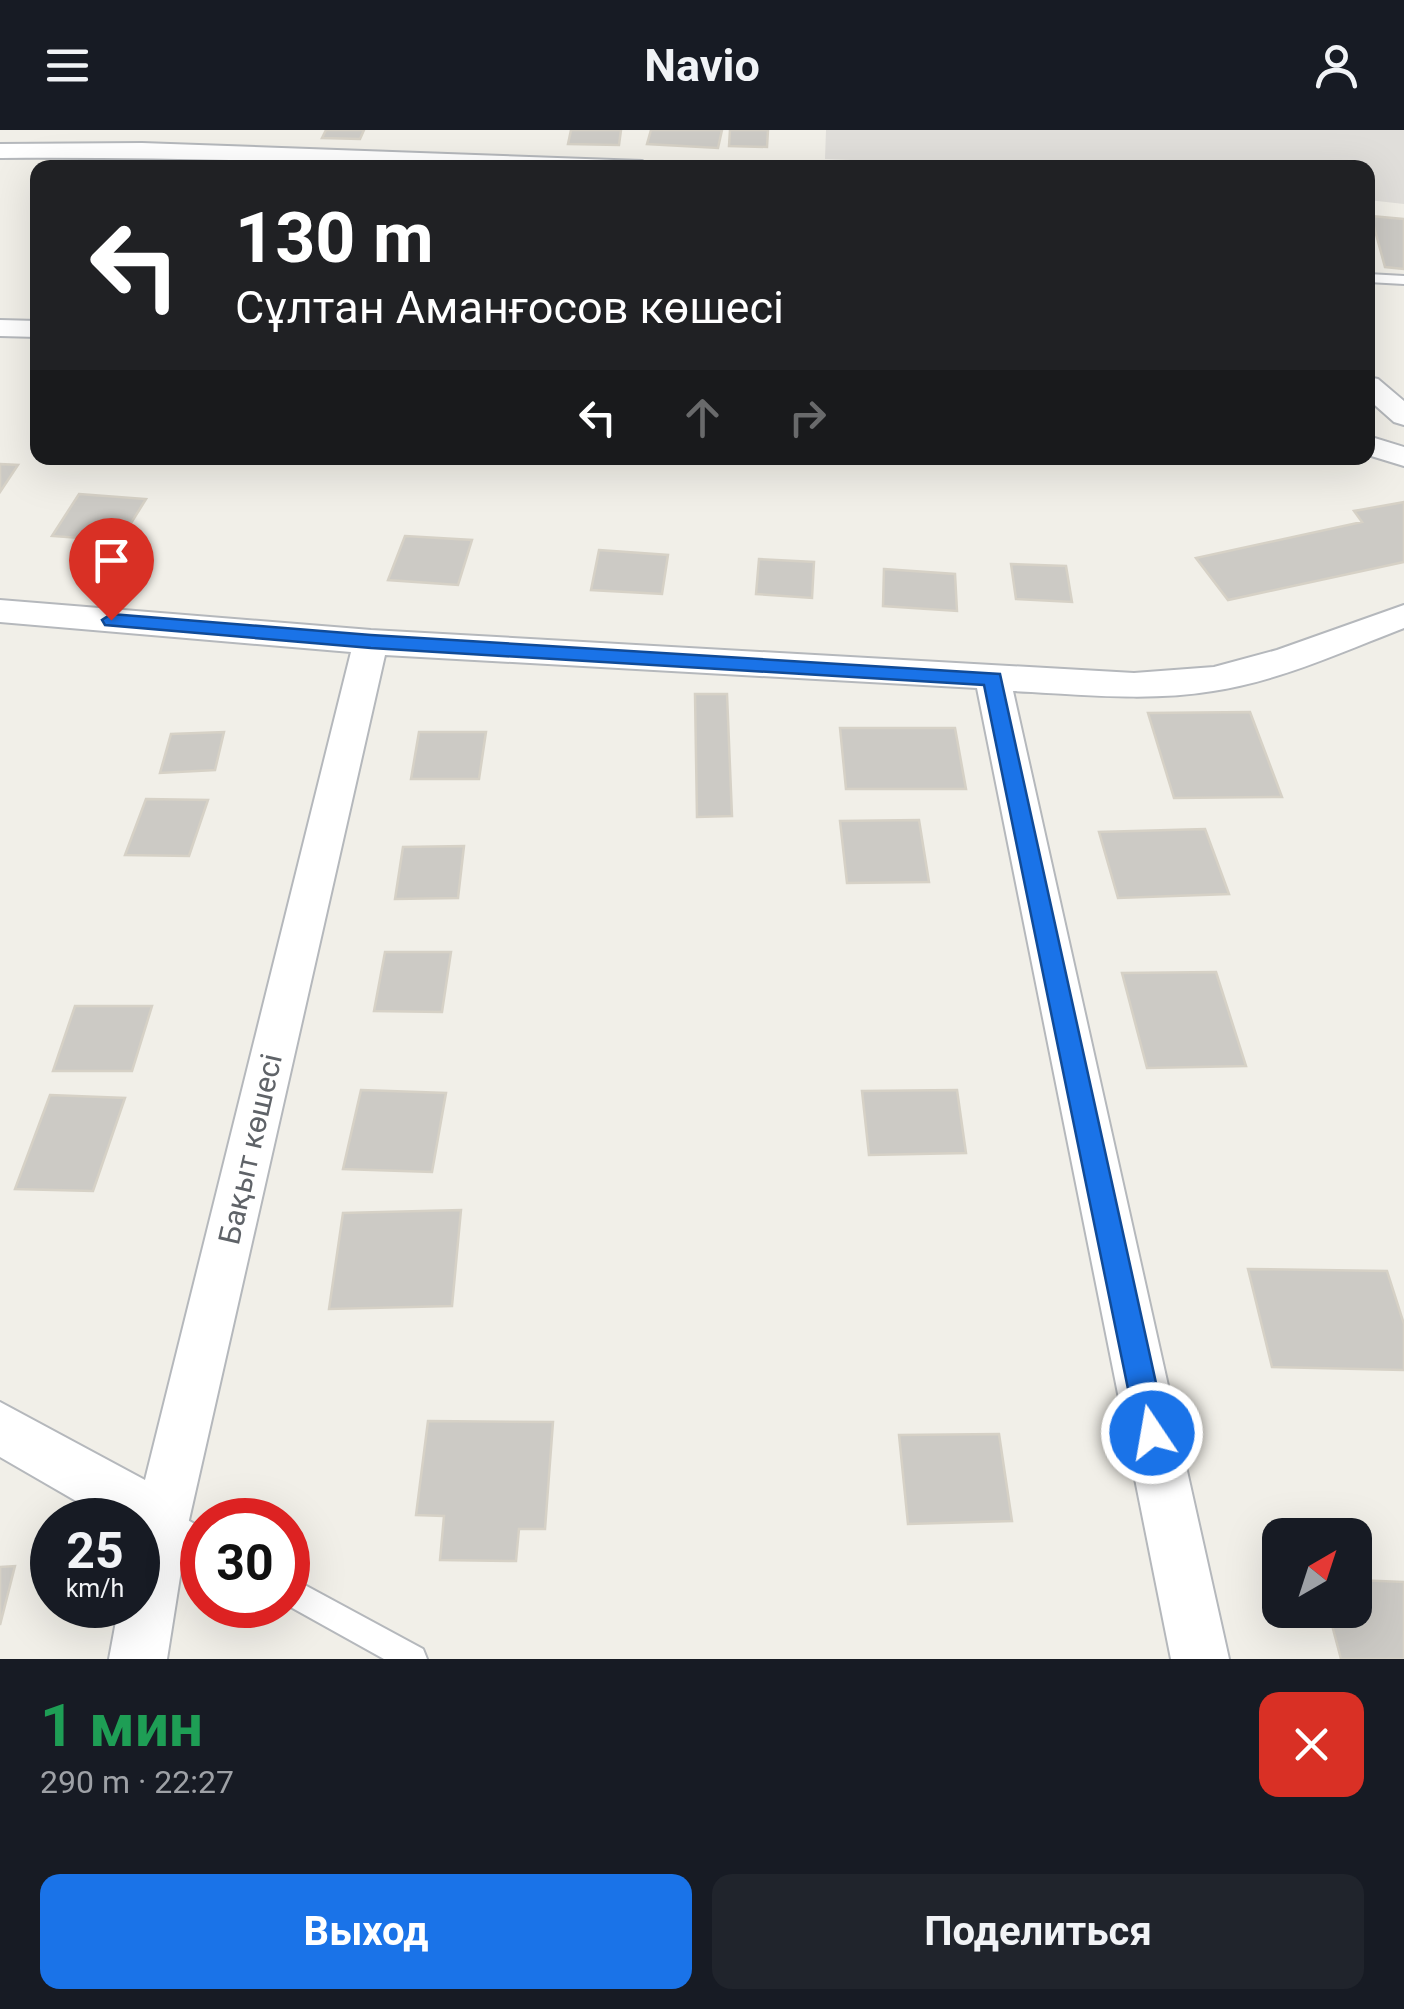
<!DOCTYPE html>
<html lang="ru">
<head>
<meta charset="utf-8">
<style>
  :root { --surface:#171b24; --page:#20242c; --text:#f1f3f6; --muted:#9ea1a6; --accent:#1a73e8 }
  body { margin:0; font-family:Roboto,sans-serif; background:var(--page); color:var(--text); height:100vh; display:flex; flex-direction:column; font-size:38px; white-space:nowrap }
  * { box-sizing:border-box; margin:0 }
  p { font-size:32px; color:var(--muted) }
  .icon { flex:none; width:55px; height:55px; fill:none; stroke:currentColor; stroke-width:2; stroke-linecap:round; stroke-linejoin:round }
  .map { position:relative; height:1529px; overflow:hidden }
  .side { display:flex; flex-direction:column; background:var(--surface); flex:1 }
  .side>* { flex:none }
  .banner { position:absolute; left:30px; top:30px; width:1345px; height:305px; border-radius:20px; box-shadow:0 10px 40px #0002; background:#202124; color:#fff; overflow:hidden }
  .needle { width:65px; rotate:39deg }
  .controls { position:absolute; left:1262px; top:1388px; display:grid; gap:20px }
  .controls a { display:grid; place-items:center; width:110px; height:110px; border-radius:20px; background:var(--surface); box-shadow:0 10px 40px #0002; font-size:50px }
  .speed { position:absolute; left:30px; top:1368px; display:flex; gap:20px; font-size:50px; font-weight:700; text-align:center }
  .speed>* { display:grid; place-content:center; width:130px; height:130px; border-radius:50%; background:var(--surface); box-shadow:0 10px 40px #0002; line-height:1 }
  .speed small { font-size:25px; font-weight:400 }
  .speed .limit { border:15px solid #d22; background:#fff; color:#111 }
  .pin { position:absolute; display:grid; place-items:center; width:85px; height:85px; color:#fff; margin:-102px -42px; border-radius:50% 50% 50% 0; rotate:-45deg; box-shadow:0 0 10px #0007 }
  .pin .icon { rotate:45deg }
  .me { position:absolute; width:110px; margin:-55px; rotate:348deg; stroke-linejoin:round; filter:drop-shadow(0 0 8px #0008) }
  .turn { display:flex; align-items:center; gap:35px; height:210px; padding:0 40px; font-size:45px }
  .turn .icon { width:130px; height:130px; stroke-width:2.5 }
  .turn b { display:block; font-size:70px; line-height:85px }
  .lanes { display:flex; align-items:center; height:95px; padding:0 40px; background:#0003; justify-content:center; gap:50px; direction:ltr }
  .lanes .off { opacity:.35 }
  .round { display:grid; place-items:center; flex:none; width:105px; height:105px; border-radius:20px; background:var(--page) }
  .overview { display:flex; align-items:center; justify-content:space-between; height:170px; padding:0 40px }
  h1 { font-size:60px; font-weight:700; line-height:75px; color:#1e9e55 }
  .button { display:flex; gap:20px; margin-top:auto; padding:20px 40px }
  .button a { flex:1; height:115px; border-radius:20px; background:var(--accent); color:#fff; font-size:40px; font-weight:700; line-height:115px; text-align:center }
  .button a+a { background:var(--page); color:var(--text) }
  header { display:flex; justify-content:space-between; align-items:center; height:130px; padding:0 40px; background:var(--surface); font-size:45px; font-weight:700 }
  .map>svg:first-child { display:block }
  .industrial { fill:#e0deda }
  .building { fill:#cccac5; stroke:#d6d1c6; stroke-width:2.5 }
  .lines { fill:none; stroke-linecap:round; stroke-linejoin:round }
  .service-casing { stroke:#b5b8bc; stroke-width:4 }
  .minor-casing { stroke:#b5b8bc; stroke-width:4 }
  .service { fill:#fff; fill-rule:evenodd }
  .minor { fill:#fff; fill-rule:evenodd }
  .route { fill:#1a73e8; stroke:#114b97; stroke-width:2.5 }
  .labels { text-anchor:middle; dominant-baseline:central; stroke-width:9; stroke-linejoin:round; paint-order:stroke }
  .street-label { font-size:30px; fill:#5f6368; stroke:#fff }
</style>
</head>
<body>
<header><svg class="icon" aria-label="menu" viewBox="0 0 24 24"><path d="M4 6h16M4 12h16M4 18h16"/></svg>Navio<svg class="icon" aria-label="person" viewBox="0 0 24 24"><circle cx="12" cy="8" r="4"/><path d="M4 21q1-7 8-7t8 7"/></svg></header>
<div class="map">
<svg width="1404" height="1529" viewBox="0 0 1404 1529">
  <rect width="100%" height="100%" fill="#f1efe8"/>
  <path class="industrial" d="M826,0H1404V74L1368,70V38H1047L825,29Z"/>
  <path class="building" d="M326,0H364L360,9L322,8Z
    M571,0H621L619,15L568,14Z
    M651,0H722L718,18L647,14Z
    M730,0H768L767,17L729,16Z
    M1371,86L1404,89V139L1385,137Z
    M0,334L18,335L0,362Z
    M79,364L146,369L120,411L52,406Z
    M1404,372V432L1228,470L1196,428L1362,392L1354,381Z
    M405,406L472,410L458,455L388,450Z
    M599,420L668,425L662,464L591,460Z
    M759,429L814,432L812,468L756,464Z
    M1011,434L1066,436L1072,472L1016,469Z
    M884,439L955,444L957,481L883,476Z
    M695,564H727L732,686L697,687Z
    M1250,582L1282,667L1174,668L1148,583Z
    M840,598H955L966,659H846Z
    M224,602L215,640L160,643L171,604Z
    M419,602H486L479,649H411Z
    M146,669L208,670L189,726L125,725Z
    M919,690L929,752L847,753L840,691Z
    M1205,699L1229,764L1118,768L1099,702Z
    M464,716L458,768L395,769L403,717Z
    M385,822H451L442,882L374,881Z
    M1216,842L1246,936L1147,938L1122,843Z
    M75,876H152L132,941H53Z
    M361,960L446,963L432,1042L343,1039Z
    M957,960L966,1023L869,1025L862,961Z
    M50,965L125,968L93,1061L15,1059Z
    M461,1080L452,1176L329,1179L343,1083Z
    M1248,1139L1387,1141L1404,1194V1240L1272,1237Z
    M428,1291L553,1292L545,1399H519L516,1431L440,1430L444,1386L416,1385Z
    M999,1304L1012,1391L908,1394L899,1305Z
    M15,1436L0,1495V1437Z
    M1355,1450L1404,1452V1529H1341L1328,1480H1355Z"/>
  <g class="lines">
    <g class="service-casing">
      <path id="service" d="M1368,144L1404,146V154L1368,152Z
        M164,1377L202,1398V1427L154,1401L150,1391L154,1381Z
        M288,1446L423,1519L427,1529H384L287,1475Z"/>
    </g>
    <g class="minor-casing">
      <path id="minor" d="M142,13L642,31L653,38C435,38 218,26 0,28V14Z
        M0,190L38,191V207L0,206Z
        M1368,247L1378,249L1404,271V295L1394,292L1368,269Z
        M1368,306L1404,317V336L1368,325Z
        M0,470L371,500L1134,543L1214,537L1277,520L1404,475V498C1342,522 1279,551 1213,561C1147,572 1079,564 1013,561L1229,1529H1171L977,558L385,525L189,1390L167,1529H109L119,1475H138V1390H109L0,1327V1272L145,1350L351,522L0,492Z"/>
    </g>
    <use href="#service" class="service"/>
    <use href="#minor" class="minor"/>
  </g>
  <path class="route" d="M111,484L371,505L1000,544L1167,1303L1163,1313L1152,1318L1141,1313L1137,1303L984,555L371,518L105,495L102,490Z"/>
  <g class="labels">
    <g class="street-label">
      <text transform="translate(250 1019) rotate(-77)">Бақыт көшесі</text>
    </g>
  </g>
</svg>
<div class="controls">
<a><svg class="needle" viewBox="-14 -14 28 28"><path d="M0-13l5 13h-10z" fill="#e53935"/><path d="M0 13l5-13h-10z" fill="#9ea1a6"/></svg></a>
</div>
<div class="speed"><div>25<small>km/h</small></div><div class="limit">30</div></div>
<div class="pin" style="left:111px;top:490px;background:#d93025"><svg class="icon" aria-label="arrive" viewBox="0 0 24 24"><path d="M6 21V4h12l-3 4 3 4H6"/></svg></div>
<svg class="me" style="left:1152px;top:1303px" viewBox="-20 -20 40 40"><circle r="17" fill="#1a73e8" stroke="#fff" stroke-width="3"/><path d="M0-11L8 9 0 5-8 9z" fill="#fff"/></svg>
<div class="banner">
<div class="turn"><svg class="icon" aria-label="left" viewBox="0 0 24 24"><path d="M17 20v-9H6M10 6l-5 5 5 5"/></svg><div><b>130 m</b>Сұлтан Аманғосов көшесі</div></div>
<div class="lanes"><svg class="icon" aria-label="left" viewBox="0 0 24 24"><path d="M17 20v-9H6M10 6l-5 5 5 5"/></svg><svg class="icon off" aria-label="ahead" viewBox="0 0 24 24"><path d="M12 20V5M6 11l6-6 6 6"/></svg><svg class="icon off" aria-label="right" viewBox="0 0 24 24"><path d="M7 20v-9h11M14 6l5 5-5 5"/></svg></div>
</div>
</div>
<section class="side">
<div class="overview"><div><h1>1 мин</h1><p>290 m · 22:27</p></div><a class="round" style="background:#d93025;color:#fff"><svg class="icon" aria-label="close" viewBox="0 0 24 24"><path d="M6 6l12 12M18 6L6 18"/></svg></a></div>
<div class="button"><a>Выход</a><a>Поделиться</a></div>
</section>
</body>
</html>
